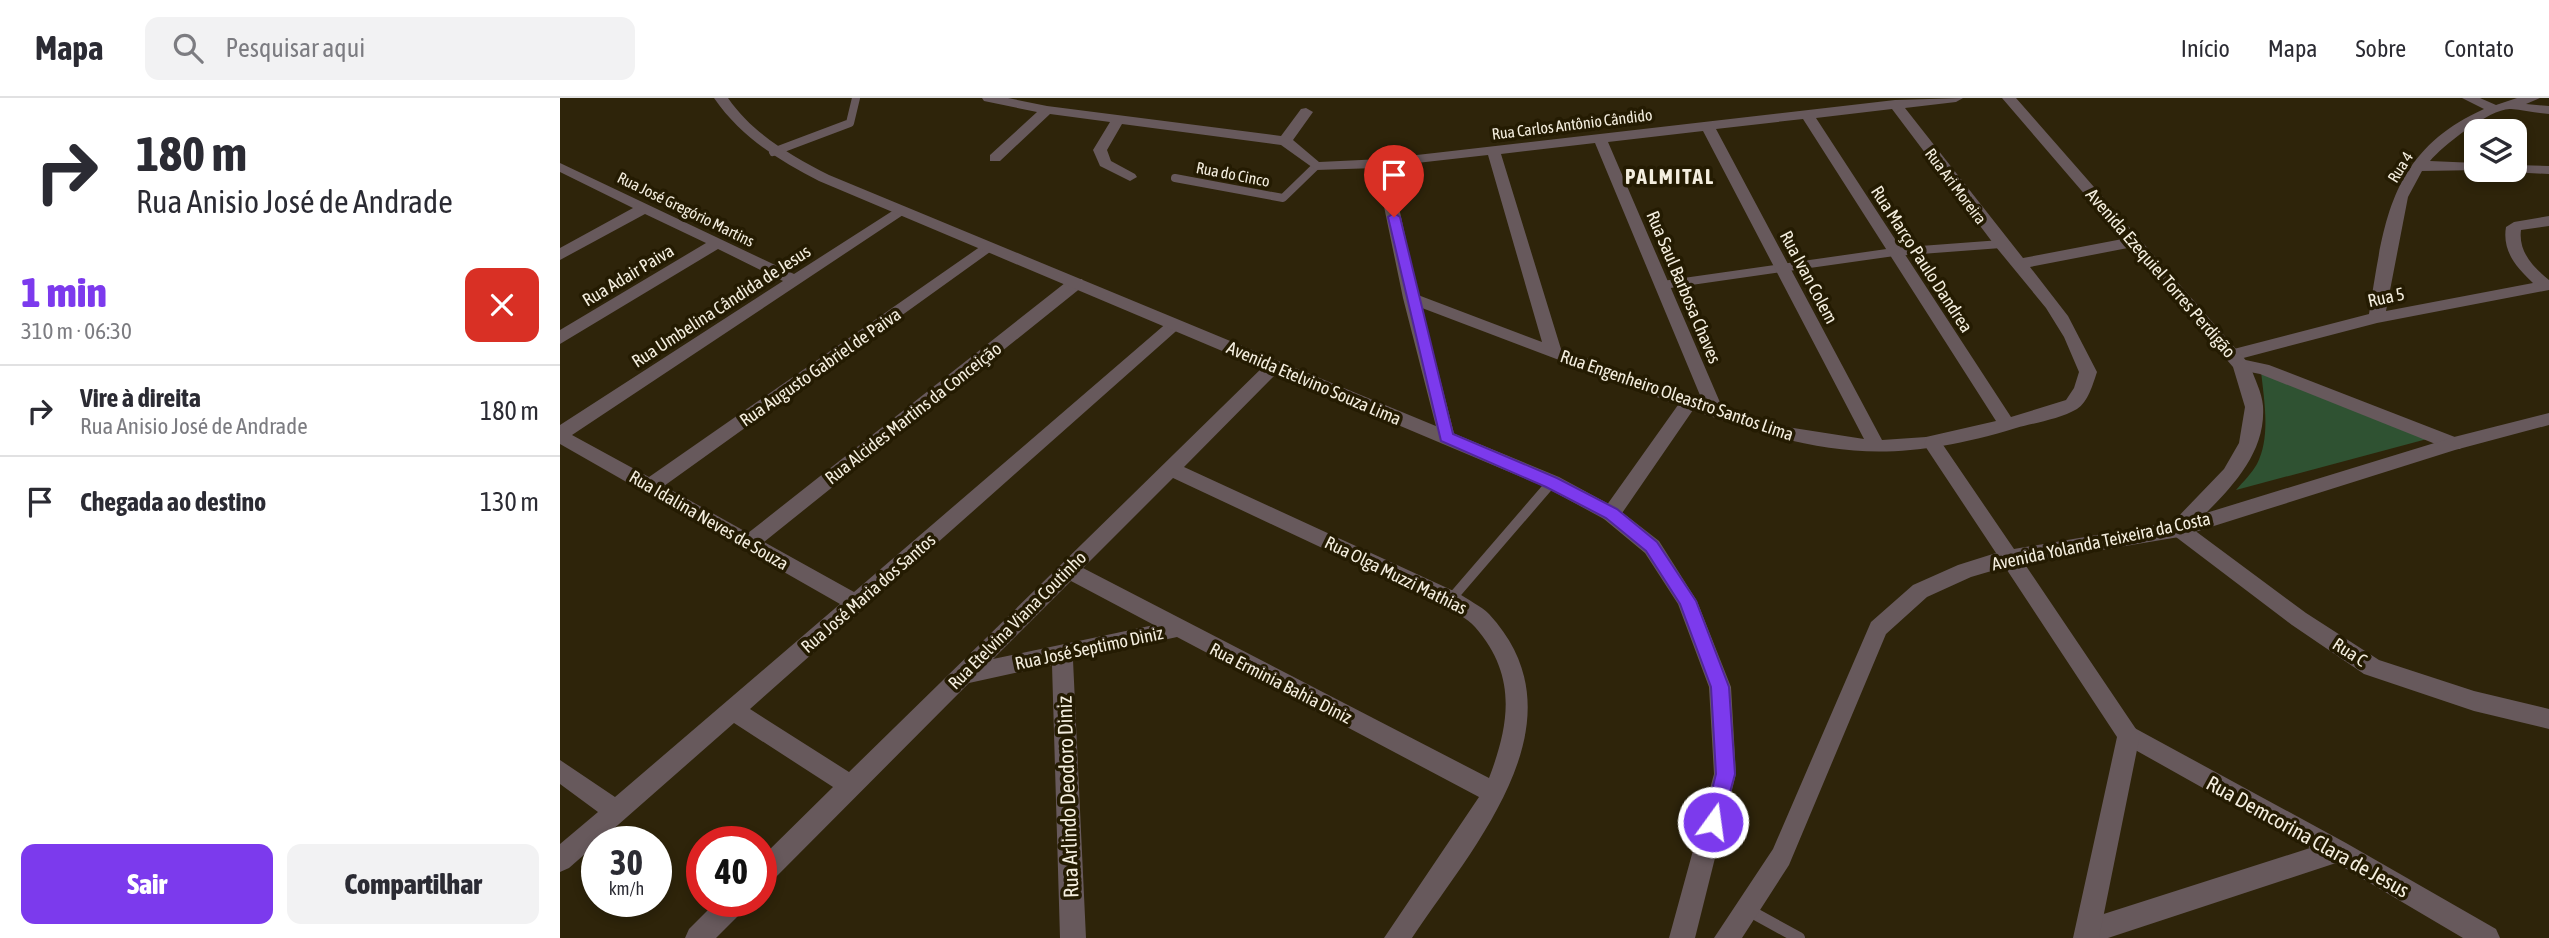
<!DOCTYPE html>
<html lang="pt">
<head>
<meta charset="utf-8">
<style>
  :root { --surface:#fff; --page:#f2f2f3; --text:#2b2b33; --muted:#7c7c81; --line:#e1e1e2; --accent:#7c3aed }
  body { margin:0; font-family:"Asap Condensed",sans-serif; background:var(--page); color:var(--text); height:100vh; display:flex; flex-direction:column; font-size:26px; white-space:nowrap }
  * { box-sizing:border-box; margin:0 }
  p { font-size:23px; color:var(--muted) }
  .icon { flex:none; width:38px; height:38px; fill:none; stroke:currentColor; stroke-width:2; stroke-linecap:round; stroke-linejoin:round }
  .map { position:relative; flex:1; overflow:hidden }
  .panel { display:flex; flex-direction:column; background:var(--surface); width:560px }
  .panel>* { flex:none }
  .hud { background:#fff; color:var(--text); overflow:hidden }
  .controls { position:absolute; left:1904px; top:21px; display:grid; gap:14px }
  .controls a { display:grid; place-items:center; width:63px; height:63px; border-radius:14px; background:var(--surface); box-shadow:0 4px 10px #0003; font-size:35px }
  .speed { position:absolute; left:21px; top:728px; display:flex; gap:14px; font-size:35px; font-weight:700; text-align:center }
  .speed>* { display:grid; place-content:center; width:91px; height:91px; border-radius:50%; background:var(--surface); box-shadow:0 4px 10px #0003; line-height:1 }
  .speed small { font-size:18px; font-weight:400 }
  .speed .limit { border:10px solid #d22; background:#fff; color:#111 }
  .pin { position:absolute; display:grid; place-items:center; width:60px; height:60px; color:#fff; margin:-72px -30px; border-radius:50% 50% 50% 0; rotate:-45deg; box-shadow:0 0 7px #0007 }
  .pin .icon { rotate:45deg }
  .me { position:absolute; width:77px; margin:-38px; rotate:14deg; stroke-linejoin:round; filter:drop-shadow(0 0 5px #0008) }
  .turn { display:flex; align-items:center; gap:24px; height:147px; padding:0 21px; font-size:32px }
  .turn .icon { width:91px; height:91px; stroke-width:2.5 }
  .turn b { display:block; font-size:49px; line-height:60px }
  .round { display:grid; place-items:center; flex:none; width:74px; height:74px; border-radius:14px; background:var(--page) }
  .head { display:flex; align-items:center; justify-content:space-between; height:119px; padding:0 21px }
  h1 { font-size:42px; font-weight:800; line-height:52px; color:var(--accent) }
  .primary-button { display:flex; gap:14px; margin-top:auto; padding:14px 21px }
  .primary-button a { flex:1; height:80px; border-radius:14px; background:var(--accent); color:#fff; font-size:28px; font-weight:800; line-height:80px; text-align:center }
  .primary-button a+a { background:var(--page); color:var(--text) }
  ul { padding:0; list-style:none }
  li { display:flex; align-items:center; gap:21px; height:91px; padding:0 21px; border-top:2px solid var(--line) }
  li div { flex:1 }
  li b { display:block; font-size:26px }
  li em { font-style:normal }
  header { display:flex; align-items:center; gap:42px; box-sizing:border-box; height:98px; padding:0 35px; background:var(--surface); border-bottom:2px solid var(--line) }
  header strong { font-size:33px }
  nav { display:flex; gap:38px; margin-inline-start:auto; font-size:24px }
  .search { width:490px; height:63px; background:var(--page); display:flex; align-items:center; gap:18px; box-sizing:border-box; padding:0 24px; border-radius:14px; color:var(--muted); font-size:26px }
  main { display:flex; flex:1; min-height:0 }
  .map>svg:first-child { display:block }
  .green { fill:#2f5232 }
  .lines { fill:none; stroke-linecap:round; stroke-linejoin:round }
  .service-far2 { stroke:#67595c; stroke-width:8 }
  .service-far1 { stroke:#67595c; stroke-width:10 }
  .service { stroke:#67595c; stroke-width:12 }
  .minor { fill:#67595c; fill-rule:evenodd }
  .tertiary { fill:#67595c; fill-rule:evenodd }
  .route { fill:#7c3aed; stroke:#51269a; stroke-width:2 }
  .labels { text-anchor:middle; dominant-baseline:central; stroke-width:7; stroke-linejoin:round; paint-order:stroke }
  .far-street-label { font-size:16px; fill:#f4eedf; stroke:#241b02 }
  .street-label { font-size:18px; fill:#f4eedf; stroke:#241b02 }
  .far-district-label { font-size:21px; font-weight:bold; letter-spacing:2px; fill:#f4eedf; stroke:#241b02 }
  .near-street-label { font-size:21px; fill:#f4eedf; stroke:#241b02 }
</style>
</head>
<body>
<header>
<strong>Mapa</strong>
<div class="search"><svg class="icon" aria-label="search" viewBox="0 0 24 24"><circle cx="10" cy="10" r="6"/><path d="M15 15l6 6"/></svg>Pesquisar aqui</div>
<nav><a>Início</a><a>Mapa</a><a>Sobre</a><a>Contato</a></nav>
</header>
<main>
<section class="panel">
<div class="hud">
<div class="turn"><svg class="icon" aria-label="right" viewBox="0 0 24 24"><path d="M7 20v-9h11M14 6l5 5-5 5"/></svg><div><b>180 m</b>Rua Anisio José de Andrade</div></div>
</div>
<div class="head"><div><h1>1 min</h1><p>310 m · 06:30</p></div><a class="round" style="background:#d93025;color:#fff"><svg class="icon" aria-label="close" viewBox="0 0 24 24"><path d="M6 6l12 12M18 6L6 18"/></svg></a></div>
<ul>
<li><svg class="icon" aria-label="right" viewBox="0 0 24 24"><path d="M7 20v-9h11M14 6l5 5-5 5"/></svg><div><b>Vire à direita</b><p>Rua Anisio José de Andrade</p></div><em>180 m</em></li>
<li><svg class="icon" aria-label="arrive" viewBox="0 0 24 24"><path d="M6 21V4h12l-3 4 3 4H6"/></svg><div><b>Chegada ao destino</b></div><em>130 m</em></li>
</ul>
<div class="primary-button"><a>Sair</a><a>Compartilhar</a></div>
</section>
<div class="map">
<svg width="1989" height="840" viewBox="0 0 1989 840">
  <rect width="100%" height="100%" fill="#2e240a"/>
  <path class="green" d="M1701,273L1867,341L1676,392C1683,384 1692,375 1697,366C1711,339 1704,302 1701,273Z"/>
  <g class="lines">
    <path class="service-far2" d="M213,54L290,25L296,0
      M615,80L723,100L756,68
      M1103,187L1334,154L1441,146"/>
    <path class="service-far1" d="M892,500L992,384"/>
    <path class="service" d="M891,501L893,498
      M1188,812L1239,840"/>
    <path class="minor" d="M422,0H448L487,8L721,38L741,11L746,10L753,14L733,42L759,64L822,61L1335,2L1403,0L1396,4L1345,10L1463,160L1573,139L1581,144L1573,149L1470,169L1508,218L1537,274C1533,286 1528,304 1517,311C1500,321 1474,325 1456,330C1328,369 1257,357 1133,312L1058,421L1051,423L1044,421L1041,416L1044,411L1118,307L862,210L895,339L892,344H880L843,200L816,70L756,72L721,47L562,26L547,52L551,63L575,76L577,79L570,83L540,68L533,52L550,24L490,16L440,63H430V57L477,14L424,3ZM1332,11L1436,149L1486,210L1504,239L1519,274L1514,290L1506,302L1451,319L1256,20ZM1243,21L1436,323L1366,339L1322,342L1156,31ZM1143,33L1304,341L1227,329L1162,309L1048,44ZM1035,45L1142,302L1001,251L941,56ZM928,57L982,244L858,197L830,68Z
      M1902,0H1920L1936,7L1957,0H1980L1966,6L1989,8V16C1977,15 1963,12 1951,11C1932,9 1882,48 1870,63L1916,65V72H1921L1862,73L1848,99L1826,213L1973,185C1956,169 1942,153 1946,129L1954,124L1989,118V128L1961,132C1958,154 1974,170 1989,182V192L1817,225L1672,263L1666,261L1664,257L1666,253L1809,216C1824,124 1829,54 1924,11Z
      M0,65L234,176L337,110L342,108L349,113L12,337L89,379L424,146L429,144L437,149L104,388L188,435L510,181H522L524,185L522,189L204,444L294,494L609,223L615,221L623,227L190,611L289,674L708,264H720L723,268L720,272L624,369L898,495C908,502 921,508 929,516C1028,623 913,748 852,840H824L919,699L617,539L513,562L526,840H500L492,567L409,585L210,785L201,789V760L273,689L174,625L9,770L0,774V746L38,714L0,686V662L55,699L280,506L0,346V327L223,183L158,151L0,246V232L146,145L85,116L0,162V150L73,110L0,74ZM613,380L884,507C894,514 907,520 915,529C957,577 950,625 929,680L523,470ZM511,483L594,527L433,561Z
      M1955,67L1989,68V76L1950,74L1948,72H1955Z
      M1681,261L1709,267L1900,341L1903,346L1900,351H1888L1700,276L1675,271L1672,267Z
      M1619,423L1626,426L1746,515L1819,562L1914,593L1989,611V631L1914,613L1804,576L1732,527L1612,436L1609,431L1612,426Z
      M1569,627L1786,745L1936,831L1940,840H1903L1776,765L1548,840H1518L1515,834L1519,825L1528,821L1750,750L1561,644L1558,637L1561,630Z
      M157,803H187L184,812L156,840H125L129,831Z"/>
    <path class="tertiary" d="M154,0H168C193,36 230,57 269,77L999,379L1058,411L1099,443L1137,503L1171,589L1176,676L1135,840H1109L1154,676L1149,589L1118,506L1085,455L1044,421L985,389L259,83C217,61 181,39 154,0Z
      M1442,0H1456L1690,267C1694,280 1702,294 1703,308C1706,352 1675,386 1646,415L1894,339L1989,315V327L1895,352L1619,439L1464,465L1580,637L1539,840H1513L1557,639L1445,469L1411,479L1367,499L1326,536L1229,767L1182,840H1154L1213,751L1311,524L1353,487L1398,467L1436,455L1367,351L1364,346L1367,341H1379L1454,451L1613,424L1664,371L1679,345L1685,309L1673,269Z"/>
  </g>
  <path class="route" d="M834,115L840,119L893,336L997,380L1057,411L1097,444L1136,503L1169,589L1175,676L1160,731L1153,733L1147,731L1144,724L1156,676L1151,589L1120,506L1086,453L1046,420L986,389L881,343L828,119Z"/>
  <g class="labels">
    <g class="far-street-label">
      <text transform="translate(1012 26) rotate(-7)">Rua Carlos Antônio Cândido</text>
      <text transform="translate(1840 69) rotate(-58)">Rua 4</text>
      <text transform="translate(673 76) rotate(11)">Rua do Cinco</text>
      <text transform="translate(1396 88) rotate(53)">Rua Ari Moreira</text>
      <text transform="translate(126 111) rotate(26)">Rua José Gregório Martins</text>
    </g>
    <g class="street-label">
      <text transform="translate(1362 161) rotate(57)">Rua Março Paulo Dandrea</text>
      <text transform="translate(1601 175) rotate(49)">Avenida Ezequiel Torres Perdigão</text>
      <text transform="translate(68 177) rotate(-31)">Rua Adair Paiva</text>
      <text transform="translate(1249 179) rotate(62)">Rua Ivan Colem</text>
      <text transform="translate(1124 189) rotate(67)">Rua Saul Barbosa Chaves</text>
      <text transform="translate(1826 199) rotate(-12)">Rua 5</text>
      <text transform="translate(161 208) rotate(-33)">Rua Umbelina Cândida de Jesus</text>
      <text transform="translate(260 269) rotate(-35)">Rua Augusto Gabriel de Paiva</text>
      <text transform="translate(754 285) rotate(23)">Avenida Etelvino Souza Lima</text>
      <text transform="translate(1117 297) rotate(19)">Rua Engenheiro Oleastro Santos Lima</text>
      <text transform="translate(353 315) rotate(-38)">Rua Alcides Martins da Conceição</text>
      <text transform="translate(149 422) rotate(30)">Rua Idalina Neves de Souza</text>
      <text transform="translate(1541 443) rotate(-12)">Avenida Yolanda Teixeira da Costa</text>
      <text transform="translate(836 477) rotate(26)">Rua Olga Muzzi Mathias</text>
      <text transform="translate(308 495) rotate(-41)">Rua José Maria dos Santos</text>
      <text transform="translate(457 522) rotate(-45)">Rua Etelvina Viana Coutinho</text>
      <text transform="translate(529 550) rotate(-12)">Rua José Septimo Diniz</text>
      <text transform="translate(1790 554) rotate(33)">Rua C</text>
      <text transform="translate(721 585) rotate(27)">Rua Erminia Bahia Diniz</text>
    </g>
    <g class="far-district-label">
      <text x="1110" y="78">PALMITAL</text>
    </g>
    <g class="near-street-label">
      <text transform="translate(507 699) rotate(-92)">Rua Arlindo Deodoro Diniz</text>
      <text transform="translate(1748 738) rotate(29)">Rua Demcorina Clara de Jesus</text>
    </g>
  </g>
</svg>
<div class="controls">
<a><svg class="icon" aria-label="layers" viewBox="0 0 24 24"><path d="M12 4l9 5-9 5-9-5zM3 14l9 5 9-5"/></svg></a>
</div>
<div class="speed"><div>30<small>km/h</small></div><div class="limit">40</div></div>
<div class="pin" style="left:834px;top:119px;background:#d93025"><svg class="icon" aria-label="arrive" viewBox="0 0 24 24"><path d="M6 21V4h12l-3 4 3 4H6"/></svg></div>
<svg class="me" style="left:1153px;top:724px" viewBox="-20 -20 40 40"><circle r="17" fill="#7c3aed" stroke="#fff" stroke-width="3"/><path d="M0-11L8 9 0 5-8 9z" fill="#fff"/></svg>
</div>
</main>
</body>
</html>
